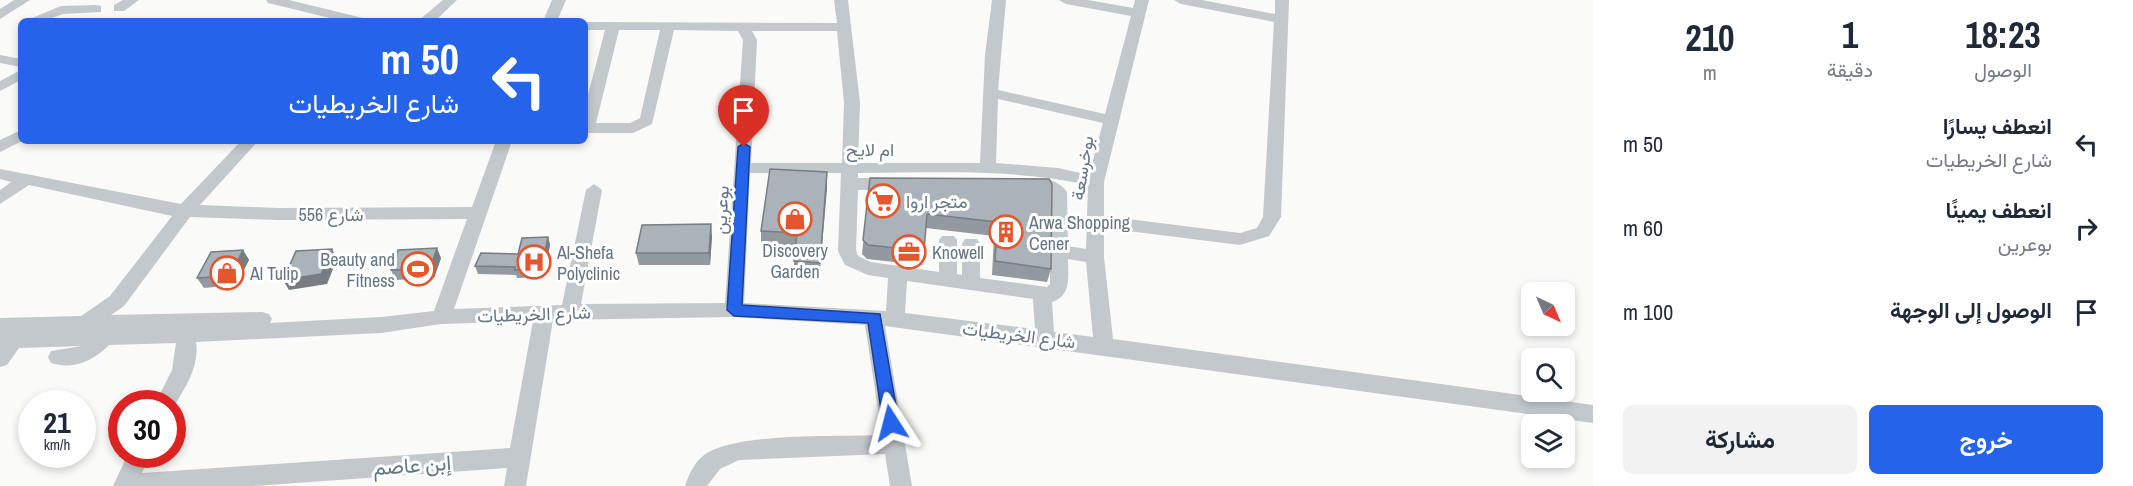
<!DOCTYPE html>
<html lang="ar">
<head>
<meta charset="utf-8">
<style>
  :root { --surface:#fff; --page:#f2f2f3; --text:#1f2937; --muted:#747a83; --accent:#2563eb }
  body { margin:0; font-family:"Archivo Narrow",Vazirmatn,sans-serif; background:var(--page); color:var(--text); direction:rtl; height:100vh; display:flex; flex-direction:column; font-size:22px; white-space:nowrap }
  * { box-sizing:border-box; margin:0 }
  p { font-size:20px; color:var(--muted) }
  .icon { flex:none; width:33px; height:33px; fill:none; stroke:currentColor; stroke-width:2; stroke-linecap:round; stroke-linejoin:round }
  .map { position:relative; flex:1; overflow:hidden; direction:ltr }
  .side { display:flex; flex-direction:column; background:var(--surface); width:540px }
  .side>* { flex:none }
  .guide { position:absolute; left:18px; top:18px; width:570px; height:126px; border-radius:9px; box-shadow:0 3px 9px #0003; direction:rtl; background:#2563eb; color:#fff; overflow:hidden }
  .needle { width:39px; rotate:136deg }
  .fabs { position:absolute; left:1521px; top:282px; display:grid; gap:12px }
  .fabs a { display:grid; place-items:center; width:54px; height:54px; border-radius:9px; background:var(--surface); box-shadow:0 3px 9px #0003; font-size:30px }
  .speed { position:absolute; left:18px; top:390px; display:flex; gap:12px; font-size:30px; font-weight:700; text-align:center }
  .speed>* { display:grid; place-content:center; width:78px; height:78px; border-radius:50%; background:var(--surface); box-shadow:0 3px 9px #0003; line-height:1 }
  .speed small { font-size:15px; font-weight:400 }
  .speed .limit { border:9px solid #d22; background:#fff; color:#111 }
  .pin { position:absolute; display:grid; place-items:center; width:51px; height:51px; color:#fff; margin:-62px -26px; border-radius:50% 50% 50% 0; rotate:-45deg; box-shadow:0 0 6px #0007 }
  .pin .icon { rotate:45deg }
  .me { position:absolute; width:66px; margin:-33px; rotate:351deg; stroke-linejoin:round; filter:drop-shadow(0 0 4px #0008) }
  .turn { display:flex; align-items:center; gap:21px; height:126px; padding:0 30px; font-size:27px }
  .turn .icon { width:78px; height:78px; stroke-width:2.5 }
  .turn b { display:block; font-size:42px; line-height:51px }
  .eta { display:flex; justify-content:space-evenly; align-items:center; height:102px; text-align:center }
  .eta b { font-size:36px; font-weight:700; line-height:42px }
  .button { display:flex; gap:12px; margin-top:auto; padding:12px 30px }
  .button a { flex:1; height:69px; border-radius:9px; background:var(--accent); color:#fff; font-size:24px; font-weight:700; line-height:69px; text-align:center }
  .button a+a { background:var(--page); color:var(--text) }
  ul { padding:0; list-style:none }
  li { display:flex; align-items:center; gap:18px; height:84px; padding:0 30px }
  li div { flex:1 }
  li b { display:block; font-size:22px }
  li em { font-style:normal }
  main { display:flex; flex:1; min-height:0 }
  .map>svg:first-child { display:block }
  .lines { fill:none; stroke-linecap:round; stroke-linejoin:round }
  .minor { fill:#c3c8cc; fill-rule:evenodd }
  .wall { fill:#929a9f }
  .shaded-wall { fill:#777d82 }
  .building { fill:#aab3b9; stroke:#777d82; stroke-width:1.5 }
  .route { fill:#2563eb; stroke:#184099; stroke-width:1.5 }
  .labels { text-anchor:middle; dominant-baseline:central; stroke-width:6; stroke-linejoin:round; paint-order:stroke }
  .street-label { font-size:18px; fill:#657683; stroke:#fff }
  .poi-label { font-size:18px; fill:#657683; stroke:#fff; text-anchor:start }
  .near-street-label { font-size:21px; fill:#657683; stroke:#fff }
</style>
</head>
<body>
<main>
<section class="side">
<div class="eta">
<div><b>18:23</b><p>الوصول</p></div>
<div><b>1</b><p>دقيقة</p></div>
<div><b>210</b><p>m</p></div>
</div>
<ul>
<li><svg class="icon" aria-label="left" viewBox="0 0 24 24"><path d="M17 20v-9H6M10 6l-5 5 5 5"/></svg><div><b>انعطف يسارًا</b><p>شارع الخريطيات</p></div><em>50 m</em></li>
<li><svg class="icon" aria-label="right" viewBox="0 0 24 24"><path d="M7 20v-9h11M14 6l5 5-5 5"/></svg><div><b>انعطف يمينًا</b><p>بوعرين</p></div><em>60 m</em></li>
<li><svg class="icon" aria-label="arrive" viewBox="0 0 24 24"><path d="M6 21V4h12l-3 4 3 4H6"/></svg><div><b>الوصول إلى الوجهة</b></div><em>100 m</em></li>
</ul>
<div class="button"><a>خروج</a><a>مشاركة</a></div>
</section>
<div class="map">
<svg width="1593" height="486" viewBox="0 0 1593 486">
  <rect width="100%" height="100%" fill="#fafaf8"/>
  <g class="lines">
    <path class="minor" d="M14,0H30L0,19V9Z
      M123,0H139L124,11H114V5Z
      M266,0H289L363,18L365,21H342L268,3Z
      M443,0H457L435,21H418Z
      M552,0H566L557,21H543Z
      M834,0H848L860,103L858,163H980L985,55L992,0H1006L998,90L1105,114L1131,16L1066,4L1059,0H1088L1133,8L1135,0H1149L1104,182V216L1240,233L1257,228L1263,217L1274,22L1181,4L1174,0H1202L1275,14V0H1289L1281,217L1269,236L1240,245L1104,228V257L1113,339L1593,405V423L885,326L912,486H890L885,454L739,460L720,469L707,486H685C689,474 694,463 704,455C735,432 840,437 882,435L865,325L734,317L553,320L526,486H504L507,468L253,486H113L128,454H151L142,473L510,448L533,321L441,324L381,333L196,342C200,367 184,389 172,410V404H155L172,370L176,343L109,345C93,361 74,370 51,363L48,357L51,351L82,346L19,348L7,365L0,367V318L81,316L110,296L172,216L29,185L0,204V190L11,182L0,179V169L181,204L241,141H258L200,205L279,208L472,207L496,141H512L454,309L562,305L586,190L594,184L602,190L581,304L725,303L743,40L738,31L674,30L652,124L633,133H585V106L605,30H585V22L837,23ZM619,30H660L640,118L630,123H596ZM752,31H837L844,103L842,163H751L757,40ZM998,99L1103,123L1089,175L1058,168L996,163ZM750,173H841L838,251L845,265L868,275L888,278L886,311L744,303ZM858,173C934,173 1013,168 1088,185L1086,249L1068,246L1067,192C1058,179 1040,176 1025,180L1023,184L1025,188L1045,190L1050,194V284L1047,287L980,278V244L977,239H965L962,244V275L957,274V240L954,236H942L939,240V272L871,262L858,256L856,251L858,190H892L900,184L892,178H858ZM190,217L279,220L467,219L434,311L381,317L270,323L272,319L269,314L262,312L111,315L124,306ZM1068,259L1086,262L1093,337L1054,332L1052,302C1072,296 1068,275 1068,259ZM907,281L1033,299L1035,329L905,313Z
      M96,5L101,6V12L63,14L44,21H25L61,6Z
      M0,55L21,59V67L0,63Z
      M21,70V80L0,91V81Z
      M21,130L22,141L0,152V140Z"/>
  </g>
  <path class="wall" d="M827,172L819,280L794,279V261L795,250L761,249V231Z
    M870,178L1049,179L1051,269L1047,282L992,275L994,236L926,228L922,265L867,259L862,254Z
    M712,236L710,265H639L636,253Z
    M548,237L550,245L543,277L517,278L516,275L478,274L475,266L518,254Z
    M243,250L249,260L236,285L204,288L197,278Z
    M441,258L434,278L395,280L391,270Z"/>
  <path class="shaded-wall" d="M827,172V189L819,280L820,263Z
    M711,224L712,236L710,265L709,253Z
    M548,237L550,245L543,277L541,269Z
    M437,248L441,258L434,278L430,269Z
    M332,249L337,259L327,284L289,290L283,280Z
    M243,250L249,260L236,285L230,276Z"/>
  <path class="building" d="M770,169L827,172L820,263L794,261L797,233L761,231Z
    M870,178L1049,179L1052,184L1051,269L995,261L997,222L927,214L924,251L868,245L863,240Z
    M711,224L709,253H636L642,225Z
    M548,237L541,269L515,270V267L475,266L481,253L518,254L522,238Z
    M437,248L430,269L391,270L398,250Z
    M332,249L321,274L283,280L296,251Z
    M243,250L230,276L197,278L211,252Z"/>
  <path class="route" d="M744,143L750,147L742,305L880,314L899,423L897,428H885L883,423L868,323L734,316L727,310L738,147Z"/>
  <defs>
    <g id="supermarket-ring" transform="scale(1.725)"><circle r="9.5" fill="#fff" stroke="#e4572e" stroke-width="1.5"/><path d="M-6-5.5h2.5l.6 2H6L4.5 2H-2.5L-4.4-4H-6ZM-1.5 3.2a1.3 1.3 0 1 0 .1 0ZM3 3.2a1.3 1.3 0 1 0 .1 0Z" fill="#e4572e"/></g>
    <g id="shop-ring" transform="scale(1.725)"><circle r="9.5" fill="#fff" stroke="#e4572e" stroke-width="1.5"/><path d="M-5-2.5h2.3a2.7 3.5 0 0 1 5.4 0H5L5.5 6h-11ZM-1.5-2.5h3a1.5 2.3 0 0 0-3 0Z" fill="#e4572e"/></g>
    <g id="building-ring" transform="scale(1.725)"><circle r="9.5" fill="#fff" stroke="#e4572e" stroke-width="1.5"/><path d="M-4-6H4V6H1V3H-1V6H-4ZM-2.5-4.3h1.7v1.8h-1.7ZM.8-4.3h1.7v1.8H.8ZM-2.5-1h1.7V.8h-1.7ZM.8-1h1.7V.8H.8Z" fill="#e4572e"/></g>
    <g id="office-ring" transform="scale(1.725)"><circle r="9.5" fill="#fff" stroke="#e4572e" stroke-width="1.5"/><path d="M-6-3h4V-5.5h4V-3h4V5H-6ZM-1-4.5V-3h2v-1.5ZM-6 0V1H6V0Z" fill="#e4572e"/></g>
    <g id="hospital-ring" transform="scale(1.725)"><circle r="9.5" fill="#fff" stroke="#e4572e" stroke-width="1.5"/><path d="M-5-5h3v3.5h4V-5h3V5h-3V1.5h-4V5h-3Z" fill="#e4572e"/></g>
    <g id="stadium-ring" transform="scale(1.725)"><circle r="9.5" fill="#fff" stroke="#e4572e" stroke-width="1.5"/><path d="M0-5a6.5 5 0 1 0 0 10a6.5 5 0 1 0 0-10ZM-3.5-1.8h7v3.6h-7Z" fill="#e4572e"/></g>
  </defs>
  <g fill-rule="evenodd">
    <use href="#supermarket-ring" x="883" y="201"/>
    <use href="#shop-ring" x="795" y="219"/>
    <use href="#building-ring" x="1006" y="232"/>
    <use href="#office-ring" x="909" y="252"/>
    <use href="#hospital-ring" x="534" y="262"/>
    <use href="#stadium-ring" x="418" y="269"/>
    <use href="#shop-ring" x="227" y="273"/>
  </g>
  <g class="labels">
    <g class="street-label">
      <text x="870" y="149">ام لايح</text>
      <text transform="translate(1082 168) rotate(-81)">بوخرسعة</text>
      <text transform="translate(721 210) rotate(-87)">بوعرين</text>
      <text x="331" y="214">شارع 556</text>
      <text transform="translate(534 314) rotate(-2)">شارع الخريطيات</text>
      <text transform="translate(1019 335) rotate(7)">شارع الخريطيات</text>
    </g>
    <g class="poi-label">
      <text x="906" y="201">متجر اروا</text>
      <text x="1029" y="222">Arwa Shopping<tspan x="1029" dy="21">Cener</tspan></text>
      <text x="795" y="250" text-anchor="middle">Discovery<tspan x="795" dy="21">Garden</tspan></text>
      <text x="557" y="252">Al-Shefa<tspan x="557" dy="21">Polyclinic</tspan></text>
      <text x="932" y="252">Knowell</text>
      <text x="395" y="259" text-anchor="end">Beauty and<tspan x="395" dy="21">Fitness</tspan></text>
      <text x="250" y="273">Al Tulip</text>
    </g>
    <g class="near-street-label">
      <text transform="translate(412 465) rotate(-4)">إبن عاصم</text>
    </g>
  </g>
</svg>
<div class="fabs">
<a><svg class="needle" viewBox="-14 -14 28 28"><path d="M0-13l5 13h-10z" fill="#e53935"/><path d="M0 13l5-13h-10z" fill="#747a83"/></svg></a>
<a><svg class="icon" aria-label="search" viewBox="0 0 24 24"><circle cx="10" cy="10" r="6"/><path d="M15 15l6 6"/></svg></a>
<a><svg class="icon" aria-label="layers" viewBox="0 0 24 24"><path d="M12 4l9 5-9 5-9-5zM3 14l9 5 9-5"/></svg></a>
</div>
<div class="speed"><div>21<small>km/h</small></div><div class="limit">30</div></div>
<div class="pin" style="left:744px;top:147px;background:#d93025"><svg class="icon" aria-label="arrive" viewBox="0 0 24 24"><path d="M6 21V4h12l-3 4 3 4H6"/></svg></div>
<svg class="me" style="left:891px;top:423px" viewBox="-20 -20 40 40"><path d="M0-17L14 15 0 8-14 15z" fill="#2563eb" stroke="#fff" stroke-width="4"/></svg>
<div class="guide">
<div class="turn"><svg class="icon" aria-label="left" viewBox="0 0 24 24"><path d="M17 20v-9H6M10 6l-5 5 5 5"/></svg><div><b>50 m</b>شارع الخريطيات</div></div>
</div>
</div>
</main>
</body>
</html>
